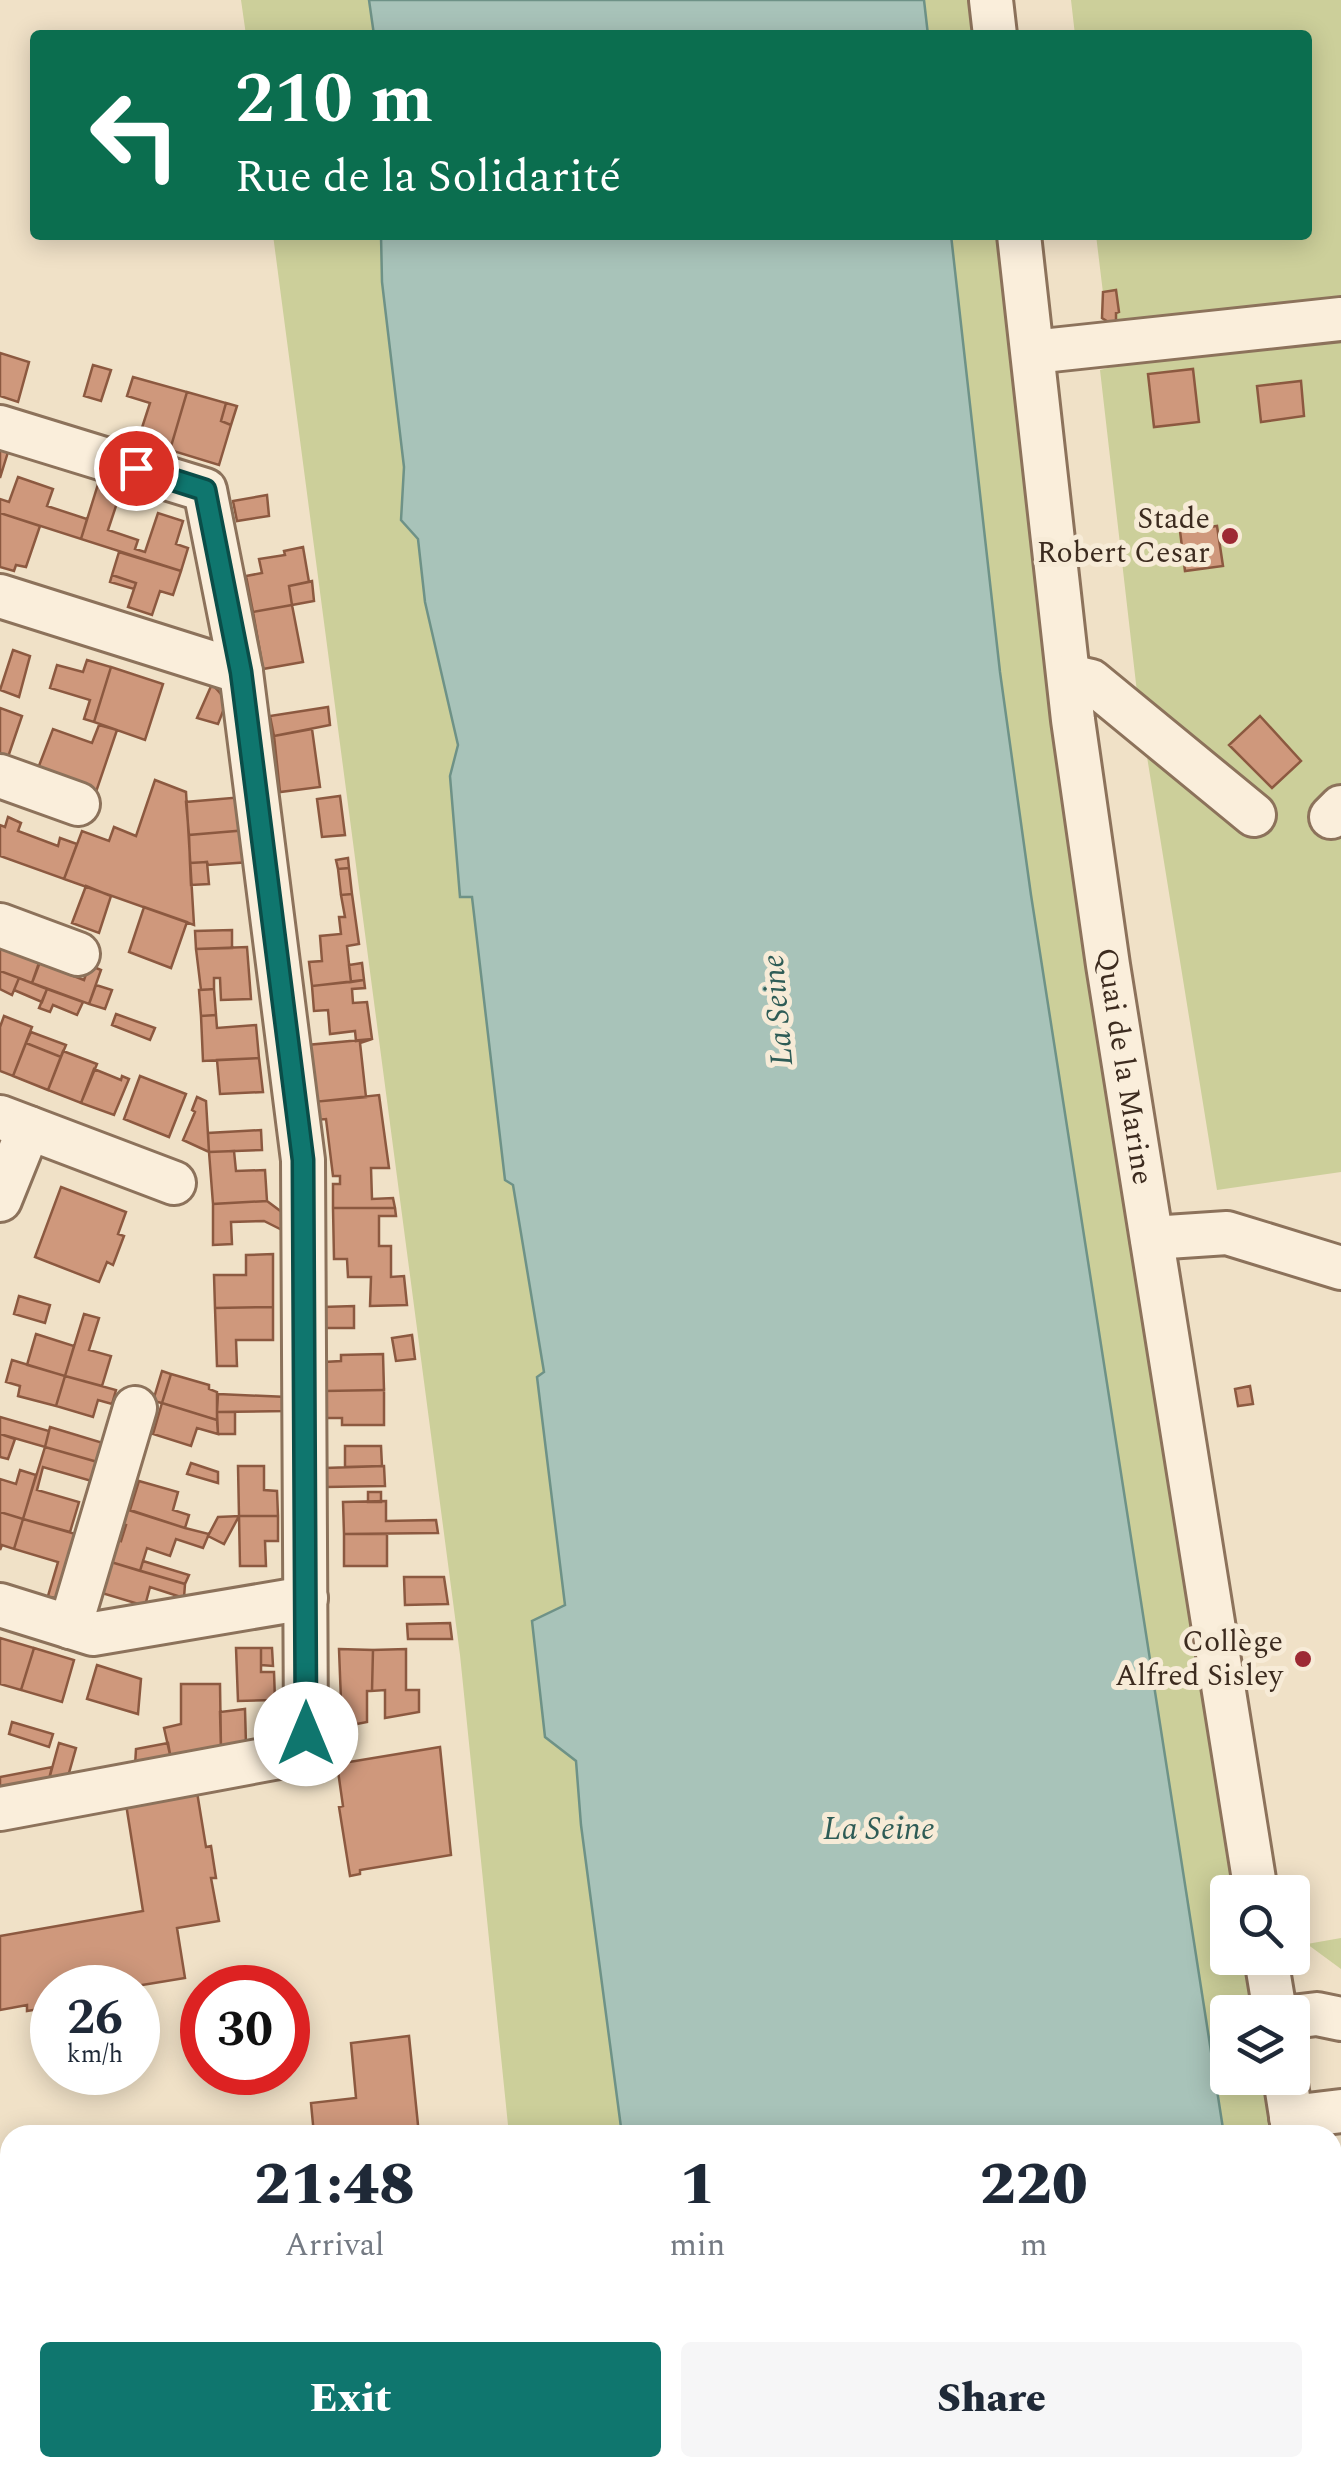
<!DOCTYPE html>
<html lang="en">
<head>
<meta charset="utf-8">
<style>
  :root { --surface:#fff; --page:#f6f6f7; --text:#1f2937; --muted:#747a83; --accent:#0f766e }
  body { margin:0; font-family:Spectral,serif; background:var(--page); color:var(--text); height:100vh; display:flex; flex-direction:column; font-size:38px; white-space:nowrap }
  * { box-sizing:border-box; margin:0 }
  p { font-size:32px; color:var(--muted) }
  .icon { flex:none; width:55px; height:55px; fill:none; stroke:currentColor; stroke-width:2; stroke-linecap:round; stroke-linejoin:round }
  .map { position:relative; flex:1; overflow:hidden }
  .drawer { position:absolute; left:0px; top:2125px; width:1342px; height:352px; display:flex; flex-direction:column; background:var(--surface); border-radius:30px 30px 0 0; box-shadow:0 5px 25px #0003 }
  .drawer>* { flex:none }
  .banner { position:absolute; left:30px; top:30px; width:1282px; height:210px; border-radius:10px; box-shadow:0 5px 25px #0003; background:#0b6e4f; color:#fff; overflow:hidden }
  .buttons { position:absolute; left:1210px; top:1875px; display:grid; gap:20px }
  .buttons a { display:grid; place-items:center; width:100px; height:100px; border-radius:10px; background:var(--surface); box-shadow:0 5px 25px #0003; font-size:50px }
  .speed { position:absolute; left:30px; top:1965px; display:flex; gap:20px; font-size:50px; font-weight:700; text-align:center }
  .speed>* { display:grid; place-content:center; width:130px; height:130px; border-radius:50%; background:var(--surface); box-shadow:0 5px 25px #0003; line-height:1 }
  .speed small { font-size:25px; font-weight:400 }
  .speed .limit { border:15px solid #d22; background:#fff; color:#111 }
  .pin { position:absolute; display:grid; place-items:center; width:85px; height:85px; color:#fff; margin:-42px; border:5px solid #fff; border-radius:50%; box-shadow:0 2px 10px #0007 }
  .me { position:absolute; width:110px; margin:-55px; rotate:0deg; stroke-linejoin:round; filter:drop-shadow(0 0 8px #0008) }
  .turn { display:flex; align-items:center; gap:35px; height:210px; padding:0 40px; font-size:45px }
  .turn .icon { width:130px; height:130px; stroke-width:2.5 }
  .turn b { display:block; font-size:70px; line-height:85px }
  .eta { display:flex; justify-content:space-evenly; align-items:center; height:170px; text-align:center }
  .eta b { font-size:60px; font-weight:800; line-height:70px }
  .primary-button { display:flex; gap:20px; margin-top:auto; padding:20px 40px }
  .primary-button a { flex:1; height:115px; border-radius:10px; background:var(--accent); color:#fff; font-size:40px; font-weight:800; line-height:115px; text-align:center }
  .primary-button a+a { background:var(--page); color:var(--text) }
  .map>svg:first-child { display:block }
  .green { fill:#cccf9a }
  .water { fill:#a8c3b9; stroke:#6e9287; stroke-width:2.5 }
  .building { fill:#cf987c; stroke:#8c5940; stroke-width:2.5 }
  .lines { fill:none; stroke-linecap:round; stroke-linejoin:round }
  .minor-casing { stroke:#8c725b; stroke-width:48 }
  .minor { stroke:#faeedb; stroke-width:42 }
  .route-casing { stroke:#0a4d48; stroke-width:25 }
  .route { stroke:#0f766e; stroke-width:18 }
  .poi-dot { fill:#9d2933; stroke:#f7ebd7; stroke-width:4 }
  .labels { text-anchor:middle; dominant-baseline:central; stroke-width:10; stroke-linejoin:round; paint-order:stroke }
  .poi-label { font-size:30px; fill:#3c2b1f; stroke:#f7ebd7; text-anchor:end }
  .street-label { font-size:30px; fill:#3c2b1f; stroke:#f7ebd7 }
  .water-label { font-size:32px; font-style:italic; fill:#2e5c56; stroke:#f7ebd7 }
</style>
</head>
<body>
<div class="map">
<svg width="1341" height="2476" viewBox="0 0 1341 2476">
  <rect width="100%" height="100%" fill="#f0e1c7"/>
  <path class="green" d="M241,0H369L374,35H246Z
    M924,0H977L981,35H928Z
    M1071,0H1341V1172L1217,1190L1138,701L1100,370L1112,367L1096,235H1308V35H1075Z
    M273,235H381L382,282L404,467L401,520L418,539L425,602L458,745L450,776L460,897H472L505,1180L513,1184L544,1373L538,1378L565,1605L581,1825L622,2135H509L460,1655Z
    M951,235H1003L1238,1892H1228V1958H1248L1256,2012H1228V2078H1266L1275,2135H1224L1031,895L1000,672Z
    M1341,1938V1969L1307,1944Z
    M1341,2156V2234L1333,2161Z
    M543,2468H668L670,2476H544Z
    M1276,2468H1327L1328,2476H1277Z"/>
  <path class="water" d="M369,0H924L928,35H374Z
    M381,235H951L1000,672L1031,895L1224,2135H622L581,1825L576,1761L545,1737L532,1621L565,1605L537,1377L544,1372L513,1185L505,1180L472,897H460L450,776L458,745L425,602L418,539L401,520L404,467L382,282Z
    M668,2468H1276L1277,2476H670Z"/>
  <path class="building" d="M1116,290L1119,312L1116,313V322L1110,323L1102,318L1103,292Z
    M0,353L29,362L18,402L0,396Z
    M93,365L111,370L101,401L84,396Z
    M1193,369L1199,422L1154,427L1148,374Z
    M133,377L187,392L170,450L138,440L150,403L127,396Z
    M1301,381L1304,416L1261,422L1257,386Z
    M187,392L226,403L221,421L231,425L219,465L170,450Z
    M226,403L237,406L231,425L221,421Z
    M0,450L8,452L0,478Z
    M18,477L53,489L47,506L87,519L81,539L0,513V499L9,502Z
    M99,481L122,488L108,530L138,540L135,549L145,552L158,513L183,521L176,544L188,548L181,571L81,539Z
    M267,495L269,516L237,521L233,501Z
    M0,513L40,526L26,567L16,565L14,571L0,567Z
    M1217,526L1223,566L1185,571L1180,531Z
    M303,547L309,582L289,586L292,605L253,612L246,576L262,573L259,559L285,555L284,551Z
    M119,552L181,571L173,595L160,591L152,615L128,607L136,583L112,575Z
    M112,575L136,583L134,589L110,582Z
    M312,581L314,601L292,605L289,586Z
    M292,605L303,662L263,669L253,612Z
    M13,650L30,656L19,697L0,690Z
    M87,660L111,667L94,722L84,719L90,700L50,688L57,665L83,672Z
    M111,667L163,684L145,740L94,722Z
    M212,684L227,701L218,724L197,718Z
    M328,707L330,725L274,736L270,716Z
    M0,708L22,716L7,760L0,758Z
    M1260,716L1301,761L1272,788L1229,745Z
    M99,725L117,730L96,792L37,771L53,729L92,743Z
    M312,729L320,787L280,792L274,736Z
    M155,780L186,792L194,925L64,879L82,831L109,841L114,827L136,836Z
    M340,796L345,835L322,837L317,799Z
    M243,797L247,830L189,835L186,802Z
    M8,817L21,823L18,831L58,846L60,838L77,844L64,879L0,856V825L5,827Z
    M247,830L250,862L208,865L207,862L190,863L189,835Z
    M348,858L349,868L338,869L336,860Z
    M207,862L209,884L191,885L190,863Z
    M349,868L352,894L341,895L338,869Z
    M86,886L111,896L99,933L72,923Z
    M352,894L359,944L347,946L351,982L312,986L309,962L322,961L320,936L341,934L339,917H345L341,895Z
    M144,907L187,922L171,968L129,952Z
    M232,930V948L196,949L195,931Z
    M247,947L251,999L221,1000L220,978H214V989L201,990L196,949Z
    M0,948L34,961L37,954L41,957L32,983L0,971Z
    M45,949L54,952L48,966L84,980L89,965L101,970L89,1004L32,983Z
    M362,963L364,980L351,982L349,965Z
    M0,971L19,978L12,995L0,989Z
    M19,978L47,989L42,1002L14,990Z
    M364,980L365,988L352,989L353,1003L367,1002L372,1039L356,1041L355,1031L330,1034L328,1010L314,1011L312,986Z
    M96,985L112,990L105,1009L89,1004Z
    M47,989L83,1002L77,1015L53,1005L50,1012L39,1008Z
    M214,989L216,1015L201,1016L199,990Z
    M116,1014L155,1028L150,1040L112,1025Z
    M216,1015L217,1028L256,1025L259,1058L203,1061L201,1016Z
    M4,1016L32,1027L13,1076L0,1071V1027Z
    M31,1032L66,1045L61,1057L26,1043Z
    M372,1039L360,1043L366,1097L313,1102L307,1045Z
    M26,1043L61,1057L48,1090L13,1076Z
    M63,1051L97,1064L81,1103L48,1090Z
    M259,1058L263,1092L220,1094L217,1060Z
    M94,1069L121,1080L122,1076L129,1079L114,1115L81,1103Z
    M140,1076L186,1094L169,1137L124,1119Z
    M379,1095L389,1168H371L372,1199L393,1198L395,1208H333V1184H340V1176H333L326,1119L315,1120L313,1102Z
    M197,1097L206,1101L209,1152L183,1140L195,1112L192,1110Z
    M261,1130L262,1150L209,1152L208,1133Z
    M234,1151L236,1171L265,1170L267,1201L213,1204L209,1152Z
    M61,1187L126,1212L118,1234L124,1236L113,1265L107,1262L99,1282L35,1257Z
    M267,1201L283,1213L284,1231L264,1221L231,1222L232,1244L213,1245V1204Z
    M333,1208H395L396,1216H379V1246H391V1277L404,1276L407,1305L370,1306L371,1277H348L347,1259H334Z
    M273,1254V1307L215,1308L214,1275H246V1255Z
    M19,1296L50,1305L45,1323L14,1314Z
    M354,1306V1328H323V1307Z
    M273,1307V1340H236L237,1366H217L215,1308Z
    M84,1314L99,1318L89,1350L111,1356L102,1386L65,1376Z
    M36,1334L74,1346L65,1376L27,1365Z
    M412,1335L415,1359L396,1361L392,1338Z
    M383,1354L384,1390L324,1391V1362L341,1361V1355Z
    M12,1360L65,1376L56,1406L18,1396L20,1386L6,1382Z
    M162,1371L171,1374L162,1403L153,1401Z
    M171,1374L209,1385V1389L217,1392V1420L162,1403Z
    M65,1376L116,1390L112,1404L98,1400L93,1417L56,1406Z
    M1250,1386L1253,1404L1238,1406L1235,1389Z
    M384,1390V1425H342V1418H325L324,1391Z
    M218,1394L287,1397V1411L217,1412Z
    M162,1403L217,1420L218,1434L197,1428L191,1446L153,1434Z
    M217,1412H235V1434H218Z
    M0,1417L49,1431L45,1447L0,1434Z
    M50,1427L113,1446L108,1465L45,1447Z
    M0,1434L15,1439L8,1459L0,1457Z
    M345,1446H381L382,1466L345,1467Z
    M45,1447L108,1465L102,1484L43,1467L37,1490L79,1502L70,1532L23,1519Z
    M191,1463L218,1472V1483L187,1474Z
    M238,1466H264V1490L277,1491L278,1516H239Z
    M384,1466L385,1486L326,1487L325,1468Z
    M20,1470L36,1475L23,1519L0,1512V1479L16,1484Z
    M139,1481L178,1492L173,1510L189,1515L185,1528L130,1510Z
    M368,1492H381V1502H368Z
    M386,1501V1521L436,1520L438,1533L344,1534L343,1502Z
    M119,1507L185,1528L209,1534L203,1548L176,1539L170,1556L147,1548L140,1571L104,1560L111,1537L121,1541L126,1525L115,1521Z
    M0,1512L23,1519L14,1549L2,1545L0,1550Z
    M239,1516L224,1544L208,1536L218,1517Z
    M239,1516H278V1541H265L266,1566H240Z
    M23,1519L86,1537L67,1602L48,1596L58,1562L14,1549Z
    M344,1534H387V1566H344Z
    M104,1560L185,1584L184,1598L150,1587L145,1606L95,1591Z
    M143,1561L189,1575L185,1584L140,1571Z
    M404,1577H444L448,1604L405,1605Z
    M450,1623L452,1639H408L407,1624Z
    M0,1638L34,1648L21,1690L0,1684Z
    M34,1648L74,1660L62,1702L21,1690Z
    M236,1648H261V1672H274L275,1700L238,1701Z
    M261,1648H272L273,1666L261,1665Z
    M339,1649L373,1650L372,1691H367V1722L342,1727Z
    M406,1649V1690H419V1712L385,1718V1690L372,1691L373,1650Z
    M97,1665L141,1679L138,1714L87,1699Z
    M181,1684H220L221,1750L171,1759L164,1728L181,1724Z
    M245,1709L246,1745L221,1750L220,1712Z
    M12,1722L53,1734L49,1747L9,1734Z
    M59,1743L76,1748L67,1780L48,1783Z
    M168,1743L171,1759L135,1766L136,1749Z
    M440,1747L451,1855L360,1870V1874L350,1876L339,1807L343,1806L337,1764Z
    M52,1767L48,1783L0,1792V1777Z
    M197,1792L206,1847L211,1846L216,1878H211L219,1921L177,1928L185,1978L130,1987L52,1988V2007L27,2011V2005L0,2010V1936L143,1911L126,1804Z
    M409,2036L419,2135H426H314L311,2103L356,2098L351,2043Z
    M10,2168V2191L0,2192V2170Z
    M10,2263V2300H3L5,2319H0V2264Z
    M10,2452V2468H23L24,2476H6L5,2468H0V2453Z
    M131,2468H152L153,2476H132Z"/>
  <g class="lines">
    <g class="minor-casing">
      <g id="minor">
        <path d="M991,0L995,35"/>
        <path id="s1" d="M1019,235L1073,720L1108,965L1256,1892"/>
        <path d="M1033,352L1341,319"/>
        <path d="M0,427L205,490L241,672L303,1160L306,1734L290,1755L0,1809"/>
        <path d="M0,596L241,672"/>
        <path d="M1069,676L1091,681L1254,815"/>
        <path d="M0,776L78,804"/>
        <path d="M1331,817L1341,807"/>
        <path d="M0,925L78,954"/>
        <path d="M0,1117L174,1183"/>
        <path d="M0,1200L29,1128"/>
        <path d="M1152,1238L1227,1233L1341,1268"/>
        <path d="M0,1605L93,1634L306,1598"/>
        <path d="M70,1627L135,1408"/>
        <path d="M1266,1958L1275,2012"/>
        <path d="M1292,2017L1317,2014L1341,2019"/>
        <path d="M1285,2078L1294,2135"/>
        <path d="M1291,2117L1341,2111"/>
        <path d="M0,2372L10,2371"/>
        <path d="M1332,2386L1341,2442"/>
        <path d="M57,2468V2476"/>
      </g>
    </g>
    <use href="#minor" class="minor"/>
  </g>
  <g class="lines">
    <g class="route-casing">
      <path id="route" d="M136,468L205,490L241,672L303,1160L306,1734"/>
    </g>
    <use href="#route" class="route"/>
  </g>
  <g class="poi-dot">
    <circle cx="1230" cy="536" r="10"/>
    <circle cx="1303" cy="1659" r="10"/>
  </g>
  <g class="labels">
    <g class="poi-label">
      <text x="1210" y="519">Stade<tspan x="1210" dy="34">Robert Cesar</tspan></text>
      <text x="1283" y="1642">Collège<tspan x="1283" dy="34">Alfred Sisley</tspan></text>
    </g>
    <g class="street-label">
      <text stroke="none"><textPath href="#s1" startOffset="838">Quai de la Marine</textPath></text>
    </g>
    <g class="water-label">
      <text transform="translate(778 1010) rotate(-95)">La Seine</text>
      <text x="879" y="1829">La Seine</text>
    </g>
  </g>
</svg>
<div class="buttons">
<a><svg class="icon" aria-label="search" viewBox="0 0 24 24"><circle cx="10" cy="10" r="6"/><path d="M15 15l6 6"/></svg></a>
<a><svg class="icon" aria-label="layers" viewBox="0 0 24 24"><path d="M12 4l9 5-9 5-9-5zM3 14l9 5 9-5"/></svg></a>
</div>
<div class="speed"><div>26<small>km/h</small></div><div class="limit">30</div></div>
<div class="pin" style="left:136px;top:468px;background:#d93025"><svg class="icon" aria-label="arrive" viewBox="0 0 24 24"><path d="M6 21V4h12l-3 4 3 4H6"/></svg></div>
<svg class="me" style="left:306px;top:1734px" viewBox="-20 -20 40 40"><circle r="19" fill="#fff"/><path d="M0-13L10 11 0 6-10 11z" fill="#0f766e"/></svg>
<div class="banner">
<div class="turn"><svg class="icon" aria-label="left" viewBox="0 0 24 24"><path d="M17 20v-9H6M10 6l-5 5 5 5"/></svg><div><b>210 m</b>Rue de la Solidarité</div></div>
</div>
<section class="drawer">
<div class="eta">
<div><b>21:48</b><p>Arrival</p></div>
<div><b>1</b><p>min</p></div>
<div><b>220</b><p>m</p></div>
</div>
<div class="primary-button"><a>Exit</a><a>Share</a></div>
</section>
</div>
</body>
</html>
